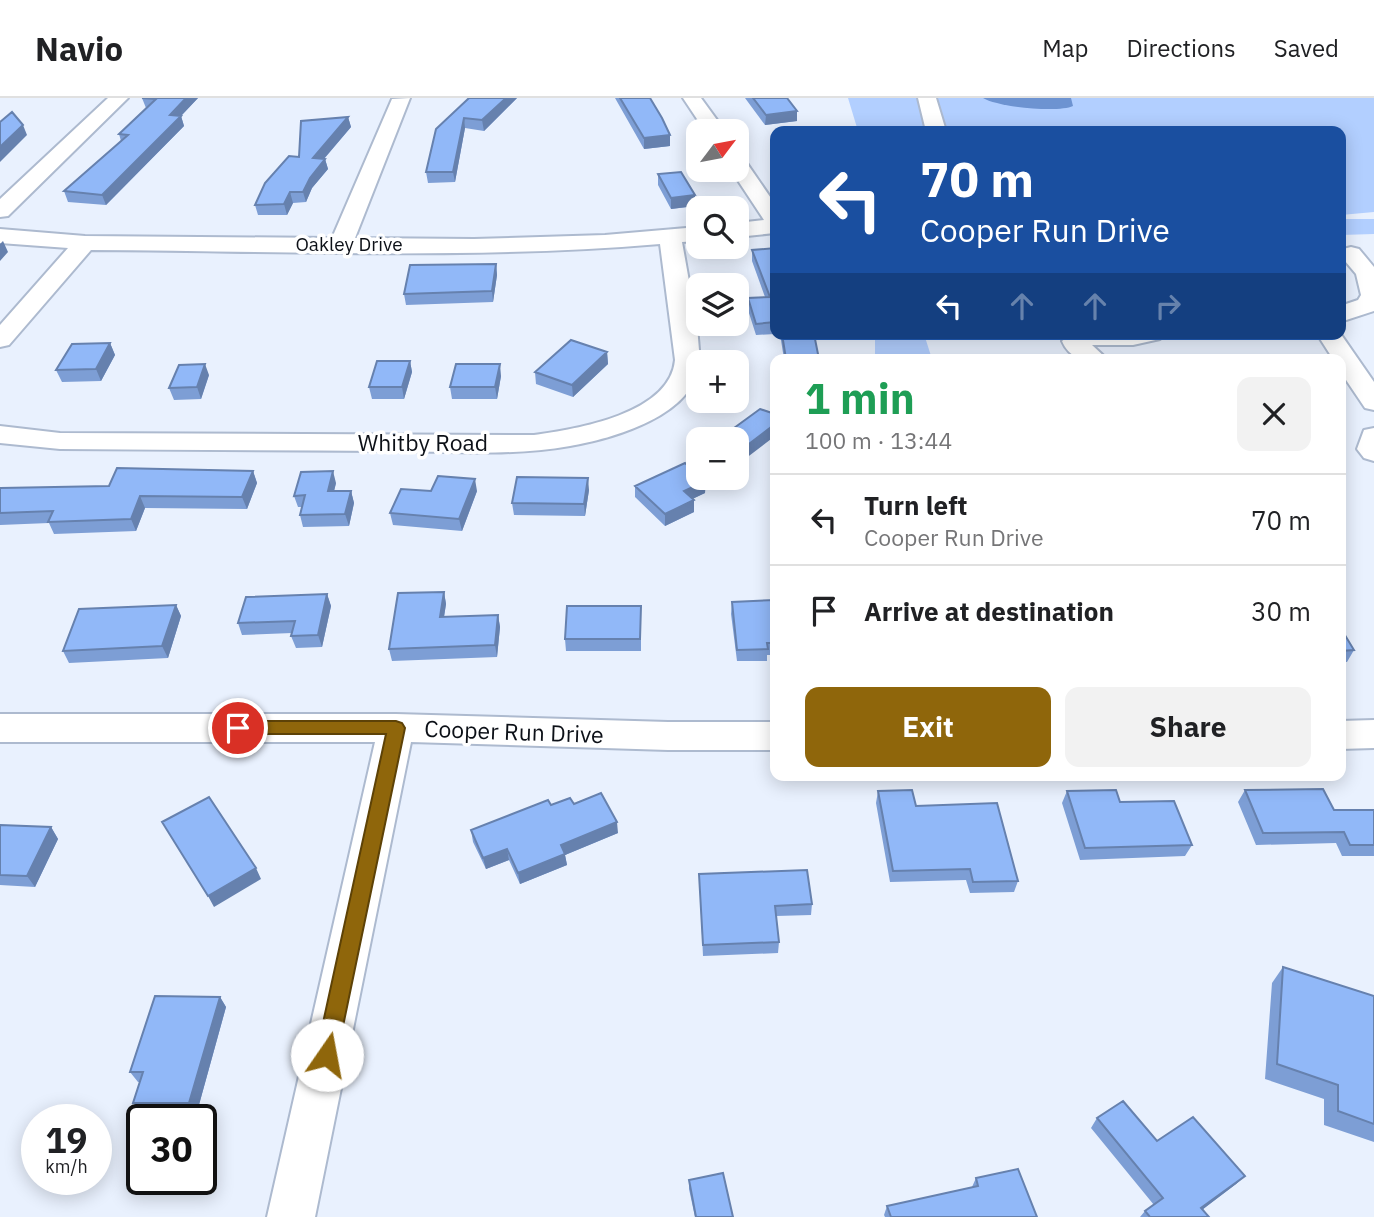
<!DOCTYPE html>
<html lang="en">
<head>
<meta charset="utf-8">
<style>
  :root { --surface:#fff; --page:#f2f2f2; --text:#202124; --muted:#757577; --line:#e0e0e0; --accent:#8f660b }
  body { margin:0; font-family:"IBM Plex Sans",sans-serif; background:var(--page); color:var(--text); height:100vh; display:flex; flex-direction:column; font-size:26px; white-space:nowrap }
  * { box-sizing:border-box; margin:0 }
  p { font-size:23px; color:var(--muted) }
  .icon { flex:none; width:38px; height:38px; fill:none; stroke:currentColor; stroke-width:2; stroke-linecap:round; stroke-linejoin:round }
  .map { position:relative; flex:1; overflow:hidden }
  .panel { position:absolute; left:770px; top:256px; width:576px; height:427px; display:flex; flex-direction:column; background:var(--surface); border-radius:14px; box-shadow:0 4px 18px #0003 }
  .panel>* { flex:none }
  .top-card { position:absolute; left:770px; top:28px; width:576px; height:214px; border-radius:14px; box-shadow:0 4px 18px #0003; background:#1a4fa0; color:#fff; overflow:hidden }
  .needle { width:46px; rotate:58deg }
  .tools { position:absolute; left:686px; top:21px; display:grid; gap:14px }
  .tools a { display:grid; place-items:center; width:63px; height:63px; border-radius:14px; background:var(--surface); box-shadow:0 4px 18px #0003; font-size:35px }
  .speed { position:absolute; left:21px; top:1006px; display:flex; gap:14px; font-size:35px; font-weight:700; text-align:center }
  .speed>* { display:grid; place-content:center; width:91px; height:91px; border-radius:50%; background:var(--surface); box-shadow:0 4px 18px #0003; line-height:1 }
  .speed small { font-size:18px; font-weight:400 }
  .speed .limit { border:4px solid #111; border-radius:10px; background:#fff; color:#111 }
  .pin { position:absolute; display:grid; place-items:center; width:60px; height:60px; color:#fff; margin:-30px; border:4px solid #fff; border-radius:50%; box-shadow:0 2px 7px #0007 }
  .me { position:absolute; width:77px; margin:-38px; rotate:12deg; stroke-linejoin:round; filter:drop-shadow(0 0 5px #0008) }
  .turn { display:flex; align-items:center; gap:24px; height:147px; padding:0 35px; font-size:32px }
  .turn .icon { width:91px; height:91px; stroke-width:2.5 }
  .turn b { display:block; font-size:49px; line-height:60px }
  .lanes { display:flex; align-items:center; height:66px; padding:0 35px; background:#0003; justify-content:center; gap:35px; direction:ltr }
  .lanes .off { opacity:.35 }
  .round { display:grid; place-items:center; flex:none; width:74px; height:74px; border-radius:14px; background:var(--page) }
  .summary { display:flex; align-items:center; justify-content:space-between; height:119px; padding:0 35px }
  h1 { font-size:42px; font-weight:700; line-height:52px; color:#1e9e55 }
  .cta { display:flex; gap:14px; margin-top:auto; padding:14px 35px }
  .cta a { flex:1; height:80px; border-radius:14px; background:var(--accent); color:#fff; font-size:28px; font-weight:700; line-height:80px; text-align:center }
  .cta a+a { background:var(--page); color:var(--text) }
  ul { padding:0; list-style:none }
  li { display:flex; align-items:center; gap:21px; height:91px; padding:0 35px; border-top:2px solid var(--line) }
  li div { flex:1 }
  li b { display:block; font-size:26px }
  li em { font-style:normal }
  header { display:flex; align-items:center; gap:42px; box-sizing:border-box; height:98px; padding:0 35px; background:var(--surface); border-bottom:2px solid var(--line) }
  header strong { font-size:33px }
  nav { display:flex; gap:38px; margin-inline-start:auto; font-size:24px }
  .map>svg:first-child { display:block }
  .green { fill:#b2cfff }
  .water { fill:#6d93d1 }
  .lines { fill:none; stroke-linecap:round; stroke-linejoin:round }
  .minor-casing { stroke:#adbacf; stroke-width:4 }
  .minor { fill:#fff; fill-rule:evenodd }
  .wall { fill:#7d9ed5 }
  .shaded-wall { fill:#6681ae }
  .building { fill:#91b8f8; stroke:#6681ae; stroke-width:2 }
  .route { fill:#8f660b; stroke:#5d4207; stroke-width:2 }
  .labels { text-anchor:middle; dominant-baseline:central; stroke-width:7; stroke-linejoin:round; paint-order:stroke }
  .far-street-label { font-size:19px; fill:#0c1017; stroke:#fff }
  .street-label { font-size:23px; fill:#0c1017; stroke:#fff }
</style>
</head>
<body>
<header>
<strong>Navio</strong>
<nav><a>Map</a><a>Directions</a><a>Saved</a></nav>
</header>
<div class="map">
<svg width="1374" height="1119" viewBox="0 0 1374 1119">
  <rect width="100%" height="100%" fill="#e9f1fe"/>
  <path class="green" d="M848,0H1374V114L1341,117L1340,33H858Z
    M1341,121H1374V136L1341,137Z
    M875,236H924L932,261H875Z"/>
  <path class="water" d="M983,0H1071L1073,8C1058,15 997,9 983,0Z"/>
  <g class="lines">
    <g class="minor-casing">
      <path id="minor" d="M108,0H128L8,118L0,119V101Z
        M410,0L355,140L474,141L605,137L698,129V143L682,144L697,228L700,264H698C698,317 611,341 570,348C509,359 445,353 384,353C276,352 168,352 60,351L0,345V328L60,335L534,337C577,331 670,316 675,262L660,146C471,162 280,153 91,152L9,247L0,249V227L68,150L0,145V131L85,138L332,140L392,1Z
        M683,0H701L725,33H705Z
        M918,0H936L946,33H926Z
        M737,59L744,61L775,106V135L737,139V125L764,122L731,72H737Z
        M1351,149L1359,151L1374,169V213L1340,224V208L1358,202L1361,197L1356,176L1340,157L1343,151Z
        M1340,235L1374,284V312L1365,310L1340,273V261H1333L1317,236Z
        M1072,236H1163L1160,241L1133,247H1092L1107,261C1087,261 1071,264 1062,243Z
        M1374,330V363L1364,360L1357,351L1364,332Z
        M0,616H396L668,624H775V652H668L411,644L315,1119H267L375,644H0Z
        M1374,622V650L1340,651V623Z"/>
    </g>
    <use href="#minor" class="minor"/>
  </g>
  <path class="wall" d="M142,0H198L181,18L184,28L106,107L68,104L64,93L121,43L119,36L146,10Z
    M469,0H517L484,33L465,30L455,84L428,85L426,74Z
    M615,0H650L670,48L644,51Z
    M745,0H787L797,23L765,27Z
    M348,19L351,29L324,61H325L328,71L312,90L306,104L293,105L287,117H258L255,107L299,59Z
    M658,76L695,108L671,111L658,87Z
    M775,150V236L756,237L748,212V200L765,199L752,163V152Z
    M496,166L497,177L493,204L406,207L404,196Z
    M780,236H813L819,261H784Z
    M110,245L115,257L101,283L62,284L56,272Z
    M607,254L608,266L573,299L536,286L535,274Z
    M410,263L412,274L404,301H372L369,289Z
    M209,277L201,301L174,302L169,290Z
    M501,278L497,301H452L450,289Z
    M760,311L741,364L737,362V341Z
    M253,373L257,385L247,411L145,410L136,433L54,436L49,425L0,427V390L109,388Z
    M336,385L334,393H351L354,405L349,428L303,429L300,417L302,409H298L294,398Z
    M635,388L705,395L692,401L694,402V414L665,428L635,399Z
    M589,392L585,418L514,417L512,405Z
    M431,393H477L462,433L393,427L390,415Z
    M444,494L446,506L444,519L498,517L500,529L497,559L392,563L389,551Z
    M327,496L331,508L322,549L296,550L291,538L292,535L242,537L238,525Z
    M775,502V557H767V563H737L731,516L732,504Z
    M176,507L181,518L168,560L69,565L63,553Z
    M641,520V553H566L565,541Z
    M1340,529L1354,552L1347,564H1340Z
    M1245,692L1334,712H1374V758H1342L1336,745L1256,747L1238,704Z
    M878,693L916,708L1018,783L1014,794L970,795L966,782L890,784L876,705Z
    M1067,693L1120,704L1192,747L1185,758L1080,762L1062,705Z
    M551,707L618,735L565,757L567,767L520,786L509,762L486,771L473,744L471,732Z
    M0,727L51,729L58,741L35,789L0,787Z
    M699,776L812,806L811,817L776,818L779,844L778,855L703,858Z
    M1283,869L1374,898V1044L1324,1027V1001L1265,981L1272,885Z
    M220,899L226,909L197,1014H141L133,1005L140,984H138L130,974Z
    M1097,1020L1157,1043L1245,1078L1236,1086L1203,1111L1209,1119H1140L1145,1113L1154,1107L1091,1030Z
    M976,1080L1037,1119H885L884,1117L887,1108L972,1089Z
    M689,1082L733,1119H695L689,1091Z"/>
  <path class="shaded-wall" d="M186,0H198L181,18L184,28L106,107L102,97Z
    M506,0H517L484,33L482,22Z
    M797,13V23L765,27L766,17Z
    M348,19L351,29L316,70L313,60Z
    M464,20L465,30L455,84L453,74Z
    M23,27L27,37L0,64V49Z
    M670,37V48L644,51V40Z
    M325,61L328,71L312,90L306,104L303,94L310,80Z
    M290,94L293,105L287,117L284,106Z
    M695,97V108L671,111V100Z
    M3,143L8,154L0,163V146Z
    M496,166L497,177L493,204L492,193Z
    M110,245L115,257L101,283L96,271Z
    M607,254L608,266L573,299L572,287Z
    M410,263L412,274L404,301L402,289Z
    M205,266L209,277L201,301L197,289Z
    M500,266L501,278L497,301L495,289Z
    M775,326V338L741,364V352Z
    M253,373L257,385L247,411L242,399Z
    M333,373L336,385L331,405L328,393Z
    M588,380L589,392L585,418L584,406Z
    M475,381L477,393L462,433L459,421Z
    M706,383L705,395L684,405V393Z
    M351,393L354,405L349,428L345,416Z
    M140,398L145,410L136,433L131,421Z
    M694,402V414L665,428V416Z
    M444,494L446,506L442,531L440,519Z
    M327,496L331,508L322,549L318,537Z
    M176,507L181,518L168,560L162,548Z
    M498,517L500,529L497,559L495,547Z
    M617,724L618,735L565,757L567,767L520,786L518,775L561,747Z
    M51,729L58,741L35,789L27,778Z
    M507,751L509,762L486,771L483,760Z
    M256,770L261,781L214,809L208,798Z
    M220,899L226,909L197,1014L189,1005Z
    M1245,1078L1236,1086L1194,1118L1201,1110Z"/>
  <path class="building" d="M142,0H186L170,17L181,18L102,97L64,93L128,37L119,36L156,1Z
    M469,0H506L482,22L464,20L453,74H426L436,31Z
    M620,0H650L662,20L670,37L644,40Z
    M753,0H787L797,13L766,17Z
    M12,14L23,27L0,49V24Z
    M348,19L313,60L325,61L310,80L303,94H290L284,106L255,107L265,85L289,58L299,59L301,23Z
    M681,74L695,97L671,100L658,76Z
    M775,150V224L756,226L748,200L770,199L752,152Z
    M496,166L492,193L404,196L410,167Z
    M782,236H813L815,241L819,261H786Z
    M571,242L607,254L572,287L535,274Z
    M110,245L96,271L56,272L72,246Z
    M377,263H410L402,289H369Z
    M205,266L197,289L169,290L179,267Z
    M456,266H500L495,289H450Z
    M760,311L775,316V326L741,352L737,350V341H719Z
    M685,365L698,377V380H702L706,383L684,393L694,402L665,416L635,388Z
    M117,370L253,373L242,399L140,398L131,421L48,424L53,413L0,415V390L109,388Z
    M333,373L328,393H351L345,416L300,417L305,397L294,398L301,374Z
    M438,378L475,381L459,421L390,415L401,391L431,393Z
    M517,379L588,380L584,406L512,405Z
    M444,494L440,519L498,517L495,547L389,551L398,495Z
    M327,496L318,537L291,538L295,523L238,525L246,499Z
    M775,502V545H767L768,551L737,552L732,504Z
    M176,507L162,548L63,553L79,511Z
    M567,508H641L640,541H565Z
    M1340,529L1354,552L1340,553Z
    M1323,691L1334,712H1374V747H1350L1344,734L1263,735L1245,692Z
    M912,692L916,708L997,705L1018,783L973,784L970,771L893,773L878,693Z
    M1116,692L1120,704L1174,703L1192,747L1085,750L1067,693Z
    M601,695L617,724L561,747L565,756L518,775L507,751L483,760L471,732L548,702L551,707L570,700L574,706Z
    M209,699L256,770L208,798L162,724Z
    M0,727L51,729L27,778L0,777Z
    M807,772L812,806L775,808L779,844L703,847L699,776Z
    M1283,869L1374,898V1026L1338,1013V987L1277,966Z
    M155,898L220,899L189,1005H133L143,974H130Z
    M1123,1003L1157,1043L1193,1019L1245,1078L1201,1110L1209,1119H1150L1145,1113L1163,1100L1097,1020Z
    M1018,1071L1037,1119H891L887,1108L978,1088L976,1080Z
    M723,1075L733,1119H696L689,1082Z"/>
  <path class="route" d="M238,623H396L402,625L405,630L337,957L334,964L327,967L319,964L316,957L386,636H238L232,634L229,630L232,625Z"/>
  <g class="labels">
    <g class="far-street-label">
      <text x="349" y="146">Oakley Drive</text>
    </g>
    <g class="street-label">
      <text x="423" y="344">Whitby Road</text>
      <text transform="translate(514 633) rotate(2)">Cooper Run Drive</text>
    </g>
  </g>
</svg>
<div class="tools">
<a><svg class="needle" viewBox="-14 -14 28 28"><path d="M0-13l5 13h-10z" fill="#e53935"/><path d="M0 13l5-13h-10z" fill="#757577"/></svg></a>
<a><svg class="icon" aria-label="search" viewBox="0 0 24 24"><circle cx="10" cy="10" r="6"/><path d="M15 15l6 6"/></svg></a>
<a><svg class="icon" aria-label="layers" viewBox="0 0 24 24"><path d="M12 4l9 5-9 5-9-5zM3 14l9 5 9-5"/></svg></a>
<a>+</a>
<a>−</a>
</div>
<div class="speed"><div>19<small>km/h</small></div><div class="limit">30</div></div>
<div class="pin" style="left:238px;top:630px;background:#d93025"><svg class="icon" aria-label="arrive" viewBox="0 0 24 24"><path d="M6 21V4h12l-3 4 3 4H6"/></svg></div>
<svg class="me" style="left:327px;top:957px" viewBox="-20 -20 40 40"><circle r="19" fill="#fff"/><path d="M0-13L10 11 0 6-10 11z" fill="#8f660b"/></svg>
<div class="top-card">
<div class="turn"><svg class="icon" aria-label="left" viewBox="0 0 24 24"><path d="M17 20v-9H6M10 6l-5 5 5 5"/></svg><div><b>70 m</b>Cooper Run Drive</div></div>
<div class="lanes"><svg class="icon" aria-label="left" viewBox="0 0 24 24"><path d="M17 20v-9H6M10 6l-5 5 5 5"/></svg><svg class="icon off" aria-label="ahead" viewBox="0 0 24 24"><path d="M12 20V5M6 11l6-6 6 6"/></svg><svg class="icon off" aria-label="ahead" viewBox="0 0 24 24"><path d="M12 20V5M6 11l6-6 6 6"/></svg><svg class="icon off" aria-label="right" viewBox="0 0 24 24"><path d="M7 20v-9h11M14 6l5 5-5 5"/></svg></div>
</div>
<section class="panel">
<div class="summary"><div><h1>1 min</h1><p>100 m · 13:44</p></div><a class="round"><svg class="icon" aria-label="close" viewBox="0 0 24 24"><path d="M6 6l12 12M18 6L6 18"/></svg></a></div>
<ul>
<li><svg class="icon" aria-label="left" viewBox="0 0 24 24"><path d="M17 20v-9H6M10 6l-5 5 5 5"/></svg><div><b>Turn left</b><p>Cooper Run Drive</p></div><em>70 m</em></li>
<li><svg class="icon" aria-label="arrive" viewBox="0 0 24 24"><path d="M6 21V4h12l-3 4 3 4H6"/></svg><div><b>Arrive at destination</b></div><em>30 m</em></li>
</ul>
<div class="cta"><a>Exit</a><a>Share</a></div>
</section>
</div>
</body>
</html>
